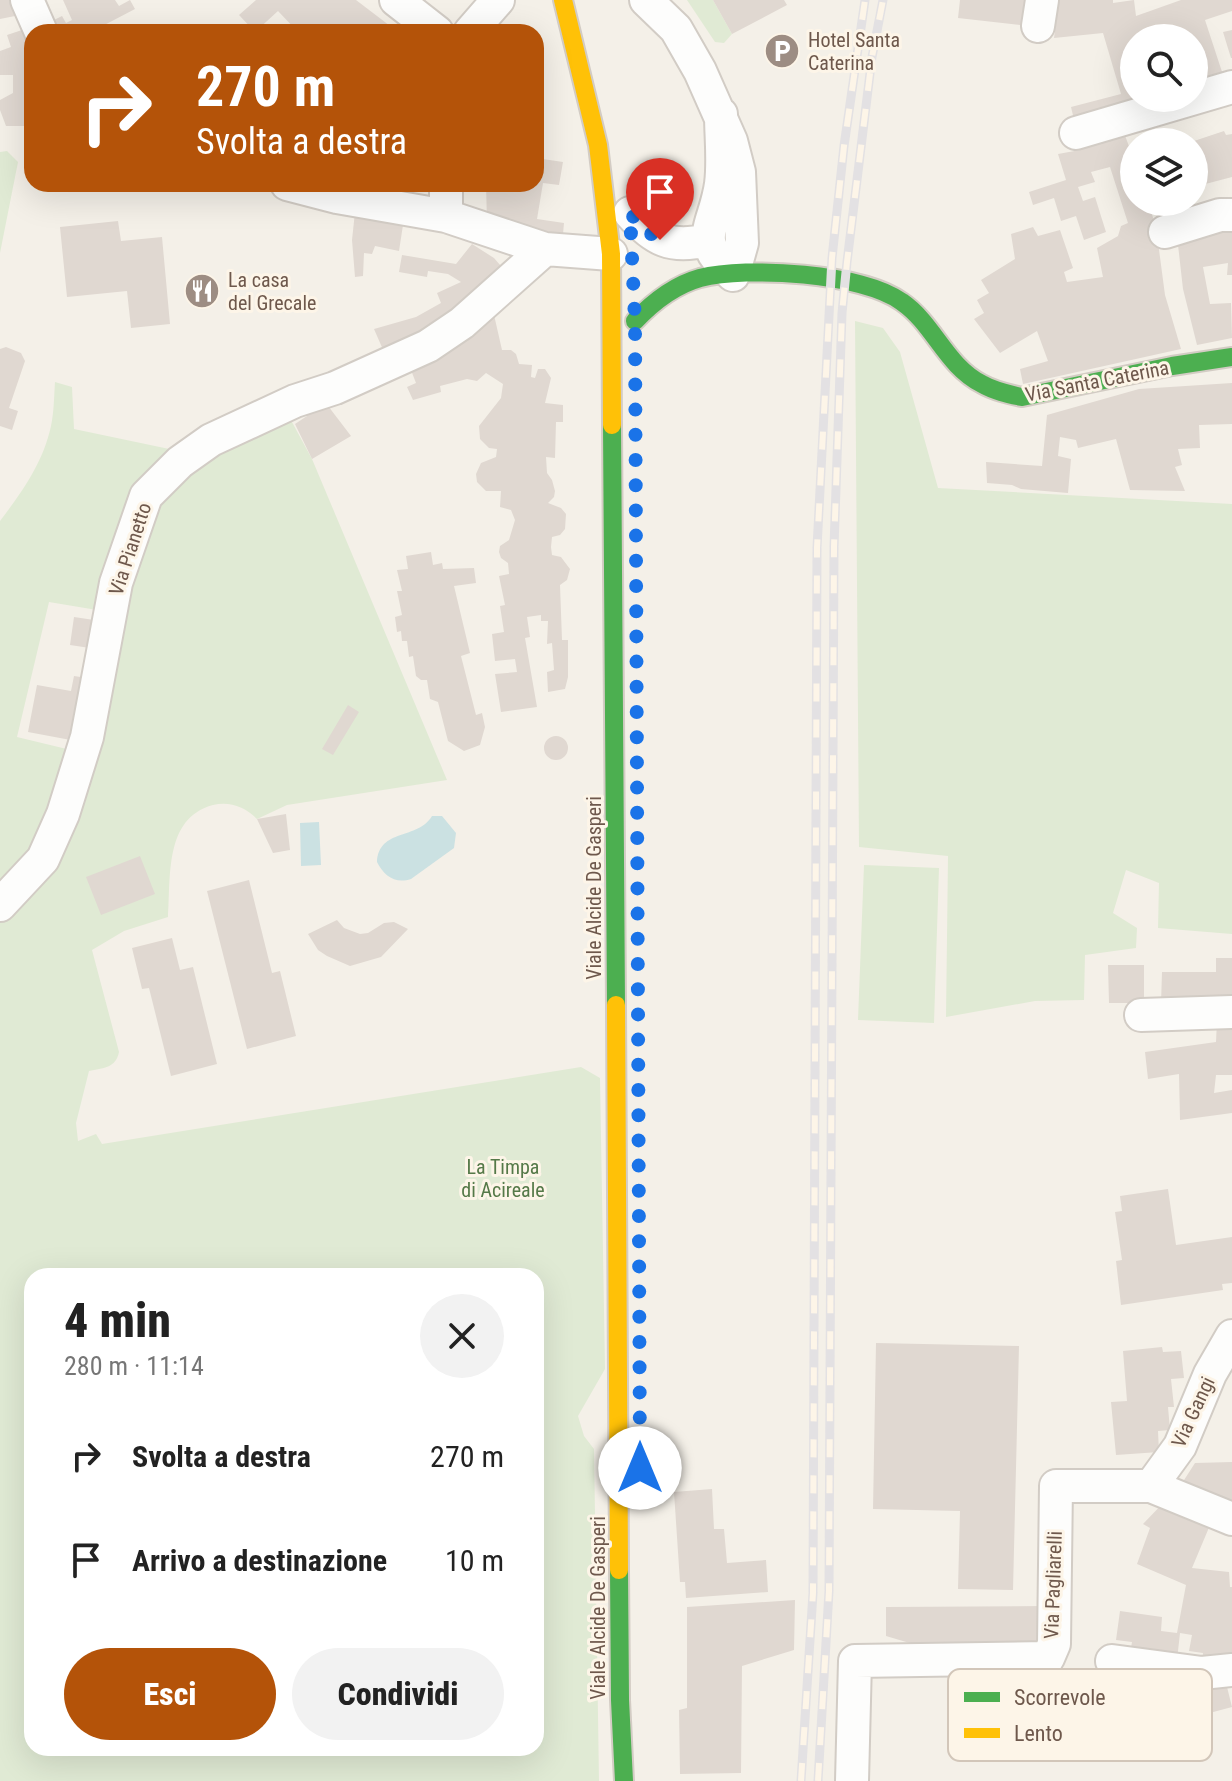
<!DOCTYPE html>
<html lang="it">
<head>
<meta charset="utf-8">
<style>
  :root { --surface:#fff; --page:#f2f2f2; --text:#222; --muted:#767676; --accent:#b45309 }
  body { margin:0; font-family:"Roboto Condensed",sans-serif; background:var(--page); color:var(--text); height:100vh; display:flex; flex-direction:column; font-size:30px; white-space:nowrap }
  * { box-sizing:border-box; margin:0 }
  p { font-size:26px; color:var(--muted) }
  .icon { flex:none; width:44px; height:44px; fill:none; stroke:currentColor; stroke-width:2; stroke-linecap:round; stroke-linejoin:round }
  .map { position:relative; flex:1; overflow:hidden }
  .details { position:absolute; left:24px; top:1268px; width:520px; height:488px; display:flex; flex-direction:column; background:var(--surface); border-radius:24px; box-shadow:0 8px 32px #0002 }
  .details>* { flex:none }
  .hud { position:absolute; left:24px; top:24px; width:520px; height:168px; border-radius:24px; box-shadow:0 8px 32px #0002; background:#b45309; color:#fff; overflow:hidden }
  .controls { position:absolute; left:1120px; top:24px; display:grid; gap:16px }
  .controls a { display:grid; place-items:center; width:88px; height:88px; border-radius:50%; background:var(--surface); box-shadow:0 8px 32px #0002; font-size:40px }
  .pin { position:absolute; display:grid; place-items:center; width:68px; height:68px; color:#fff; margin:-82px -34px; border-radius:50% 50% 50% 0; rotate:-45deg; box-shadow:0 0 8px #0007 }
  .pin .icon { rotate:45deg }
  .me { position:absolute; width:88px; margin:-44px; rotate:0deg; stroke-linejoin:round; filter:drop-shadow(0 0 6px #0008) }
  .turn { display:flex; align-items:center; gap:28px; height:168px; padding:0 40px; font-size:36px }
  .turn .icon { width:104px; height:104px; stroke-width:2.5 }
  .turn b { display:block; font-size:56px; line-height:68px }
  .round { display:grid; place-items:center; flex:none; width:84px; height:84px; border-radius:42px; background:var(--page) }
  .overview { display:flex; align-items:center; justify-content:space-between; height:136px; padding:0 40px }
  h1 { font-size:48px; font-weight:800; line-height:60px }
  .action { display:flex; gap:16px; margin-top:auto; padding:16px 40px }
  .action a { flex:1; height:92px; border-radius:48px; background:var(--accent); color:#fff; font-size:32px; font-weight:800; line-height:92px; text-align:center }
  .action a+a { background:var(--page); color:var(--text) }
  ul { padding:0; list-style:none }
  li { display:flex; align-items:center; gap:24px; height:104px; padding:0 40px }
  li div { flex:1 }
  li b { display:block; font-size:30px }
  li em { font-style:normal }
  .map>svg:first-child { display:block }
  .green { fill:#e0ead4; fill-rule:evenodd }
  .water { fill:#cbe1e2 }
  .building { fill:#e0d8d1 }
  .lines { fill:none; stroke-linecap:round; stroke-linejoin:round }
  .street-casing { stroke:#d2ccc5; stroke-width:36 }
  .fast-casing { stroke:#d3ccc4; stroke-width:22 }
  .slow-casing { stroke:#d3ccc4; stroke-width:22 }
  .street { stroke:#fdfdfc; stroke-width:32 }
  .fast { stroke:#4caf50; stroke-width:18 }
  .slow { stroke:#ffc107; stroke-width:18 }
  .rail-casing { stroke:#e3e1e3; stroke-width:9 }
  .rail { stroke:#fdf5e8; stroke-width:6; stroke-dasharray:18; stroke-linecap:butt }
  .route { stroke:#1a73e8; stroke-width:14; stroke-dasharray:0 25.2 }
  .labels { text-anchor:middle; dominant-baseline:central; stroke-width:6; stroke-linejoin:round; paint-order:stroke }
  .poi-label { font-size:20px; fill:#6e584c; stroke:#fdf5e8; text-anchor:start }
  .street-label { font-size:20px; fill:#6e584c; stroke:#fdf5e8 }
  .park-label { font-size:20px; fill:#557948; stroke:#fdf5e8 }
  .key { fill:#fdf5e8; stroke:#d2c6b9; stroke-width:2 }
  .key-label { font-size:22px; fill:#6e584c }
</style>
</head>
<body>
<div class="map">
<svg width="1232" height="1781" viewBox="0 0 1232 1781">
  <rect width="100%" height="100%" fill="#f4f0e8"/>
  <path class="green" d="M687,0H713L732,34L724,43L715,42Z
    M7,151L18,162L0,253V152Z
    M855,321L883,328L900,352L938,488L1232,504V934L1158,928L1159,883L1126,870L1113,913L1137,928L1136,948L1085,955L1084,1000L1035,1001L946,1017L948,856L859,847Z
    M55,382L72,387L74,429L174,450L97,610L49,602L17,737L75,751L32,859L0,894V521C22,492 43,463 51,426C54,412 54,397 55,382Z
    M286,411L312,459L447,780L287,805L257,819C245,807 230,801 213,805C164,818 171,877 168,917L124,931L92,950L119,1052C116,1068 103,1068 89,1071L76,1123L78,1141L96,1134L102,1144L581,1067L600,1078L605,1369L578,1416L584,1436L594,1449L599,1781H0V918L50,863L124,586L153,498L183,466ZM32,1276H536V1748H32Z
    M864,865L939,868L934,1023L858,1020Z"/>
  <path class="water" d="M432,816H442L456,833L454,848L411,879C395,884 384,876 377,862C379,828 418,840 432,816Z
    M319,822L321,865L301,866L300,823Z"/>
  <path class="building" d="M0,0H13L20,15L0,19Z
    M63,0H115L119,6L130,0L135,9L91,32H55L50,22L62,16L66,23L72,20Z
    M256,0H356L398,32H298L278,11L255,32L239,15Z
    M713,0H784L787,5L732,34Z
    M960,0H1032L1029,26L958,18Z
    M1059,0H1113V3L1134,0L1136,16L1181,0H1232V11L1205,20L1225,81L1194,91V38H1134V98H1170L1076,128L1071,107L1121,94L1103,33L1054,38Z
    M25,29L32,47V126H6L0,110V100L13,93V75H0V51L11,47L7,35Z
    M1232,30V58H1231L1223,32Z
    M1123,130L1134,160V202H1148L1156,227L1165,295L1181,349L1023,384L1020,369L1048,361L1037,331L1000,353L974,319L984,313L977,300L989,293L981,280L1015,259L1011,234L1033,227L1038,236L1060,230L1073,268L1064,272L1067,282L1103,277L1097,248L1118,236L1121,226L1128,223L1110,167L1091,172L1095,182L1078,187L1083,201L1095,197L1106,232L1084,240L1076,216L1061,221L1054,198L1033,205L1029,192L1066,180L1058,154L1080,150L1078,145Z
    M1224,131L1226,135L1232,134V177L1194,187V141Z
    M536,158L563,162L559,185L543,183L537,219L564,223L563,234L487,222L486,184H536Z
    M355,212L403,225L399,251L375,246L372,254L364,253L363,276L355,277L352,240Z
    M118,221L121,241L162,237L170,324L131,328L127,291L67,297L60,227Z
    M1232,223V275H1227L1228,263L1203,267L1210,304L1231,303L1232,338L1197,345L1183,289L1177,236Z
    M472,244L494,258L507,273L426,337L384,352L374,329L416,317L441,303L437,293L461,282L448,274L428,271L427,277L399,272L402,255L456,264Z
    M492,306L502,350H511L516,354L519,364L532,365L531,377L535,378L538,369H545L551,378L545,403L563,405V422H556L555,458L546,457L547,473L552,480L555,491L554,497L548,503L561,508L566,514L565,529L560,535L552,537L551,547L552,555L561,557L570,569L567,580L560,585L562,640H568V677L565,689L548,692L547,672L554,670L552,643L547,644L548,621H541V615L527,617L530,637L525,638L537,707L501,712L495,674L517,672L515,659L495,661L492,634L504,632L500,606L505,605L499,576L509,574L508,563L501,558L499,552L500,546L509,540L515,520L511,510L500,507L501,491H486L477,482L476,474L481,463L496,457L497,449L489,448L480,439L479,426L501,398L503,384L486,373L477,381L467,379L440,386L441,392L413,400L407,387L416,383L409,365Z
    M6,347L21,353L25,361L9,408L18,411L12,430L0,426V349Z
    M1232,383V424L1199,425L1200,448L1178,449L1182,465L1175,467L1185,491L1130,490L1116,439L1078,448L1076,440L1060,437L1058,456L1071,459L1068,493L1021,489L1012,485L987,483L986,462L1042,466L1047,415L1139,389Z
    M322,398L351,436L312,459L295,424L307,416L303,410Z
    M431,552L433,565L442,563L443,569L474,568L476,583L454,586L470,653L461,656L476,715L482,713L485,727L480,745L464,751L448,741L438,702L430,699L427,680H421L416,676L413,656L409,657L407,641H402L401,631L397,632L395,617L402,615L397,591H402L397,570L408,569L406,556Z
    M74,617L94,620L90,648L70,645Z
    M74,676L87,678L76,741L28,732L37,685L71,691Z
    M348,705L359,712L333,755L322,749Z
    M544 748a12 12 0 1 1 24 0a12 12 0 1 1-24 0Z
    M286,814L290,850L273,853L257,819Z
    M140,856L155,894L101,915L86,877Z
    M249,880L272,973L280,971L296,1036L247,1049L207,891Z
    M337,920L344,928L360,934L368,933L384,923L394,922L408,929L381,957L350,966L327,956L318,950L308,934Z
    M172,938L180,970L193,967L217,1064L171,1076L149,988L142,989L132,948Z
    M1216,958H1232V1005L1161,1004L1162,972H1216Z
    M1108,965H1144V1003H1109Z
    M1217,1020H1232V1075H1216L1214,1093L1232,1090V1113L1180,1120L1179,1074L1148,1079L1145,1052L1216,1042Z
    M1168,1189L1176,1245L1232,1237V1283L1222,1284L1223,1290L1121,1305L1116,1261L1122,1260L1115,1212L1122,1211L1120,1196Z
    M876,1343L1019,1346L1013,1590L958,1589L960,1511L873,1509Z
    M1162,1347L1163,1352L1181,1351L1184,1378L1171,1379L1174,1407H1168L1170,1430L1158,1431L1159,1452L1116,1455L1111,1402L1127,1401L1123,1351Z
    M1232,1462V1514L1177,1491L1195,1463Z
    M712,1489L714,1529H724L727,1563L766,1560L768,1592L686,1598L685,1582H680L674,1492Z
    M1167,1499L1213,1518L1192,1568L1229,1572L1230,1587H1232V1665L1201,1667L1203,1653L1189,1651L1192,1635L1180,1633L1177,1660L1130,1654L1132,1642L1116,1640L1120,1611L1162,1617L1161,1631L1177,1633L1186,1585L1137,1564L1150,1528L1143,1524Z
    M795,1600L794,1650L742,1666L741,1773L680,1774L679,1710L687,1708V1607Z
    M1046,1606V1643L913,1644L886,1636V1607Z
    M948,1667L1023,1668V1709H1011V1721H998V1728H982V1693H948Z
    M1224,1675L1232,1707L1187,1719L1177,1679Z"/>
  <g class="lines">
    <g class="street-casing">
      <path id="street" d="M27,0L41,32
        M396,0L437,32
        M646,0L676,29L700,71L731,141L739,172L742,243L733,275C691,239 715,227 721,184C724,161 721,137 721,114
        M1038,26L1042,0
        M470,32L498,0
        M1076,133L1232,87
        M287,184L337,197L446,216L545,249L611,254
        M446,184V216
        M630,213C654,240 671,249 707,240
        M1165,232L1220,215H1232
        M0,905L43,859L63,814L87,737L116,583L146,496L180,462L211,440L295,401L335,388L428,346L462,323L545,249
        M1141,1015L1232,1012
        M1151,1486L1180,1446L1210,1374L1232,1336
        M1112,1661L1202,1673L1232,1670
        M852,1781L855,1661L1048,1658L1054,1644L1056,1486H1151L1232,1519"/>
    </g>
    <g class="fast-casing">
      <path id="fast" d="M635,321C653,302 675,285 700,278C747,266 863,273 902,302C934,324 946,366 982,384C994,391 1008,394 1022,397L1172,366L1232,357
        M612,425L616,1005
        M619,1570L620,1700L624,1781"/>
    </g>
    <g class="slow-casing">
      <path id="slow" d="M563,0L598,145L611,254L612,425
        M616,1005L619,1570"/>
    </g>
    <use href="#street" class="street"/>
    <use href="#fast" class="fast"/>
    <use href="#slow" class="slow"/>
    <g class="rail-casing">
      <path id="rail" d="M801,1781L813,1593L817,548L832,258L844,146L865,0
        M818,1781L829,1591L834,547L842,313L847,262L872,57L883,0"/>
    </g>
    <use href="#rail" class="rail"/>
  </g>
  <g class="lines">
    <path class="route" d="M640,1468L635,321L630,213L644,229L660,240"/>
  </g>
  <defs>
    <g id="parking-disc" transform="scale(1.8)"><circle r="9.5" fill="#9d8d83" stroke="#fdf5e8"/><path d="M-3.5-5.5H1a3.5 3.5 0 0 1 0 7H-1V5.5H-3.5ZM-1-3.4V-.6H.8a1.4 1.4 0 0 0 0-2.8Z" fill="#fff"/></g>
    <g id="restaurant-disc" transform="scale(1.8)"><circle r="9.5" fill="#9d8d83" stroke="#fdf5e8"/><path d="M-5-6h1v4h1v-4h1v4h1v-4h1v5L-1.5 .5V6h-2V.5L-5-1ZM5-6V6H3V1.5H1.5Q1.5-4 5-6Z" fill="#fff"/></g>
  </defs>
  <g fill-rule="evenodd">
    <use href="#parking-disc" x="782" y="51"/>
    <use href="#restaurant-disc" x="202" y="291"/>
  </g>
  <g class="labels">
    <g class="poi-label">
      <text x="808" y="40">Hotel Santa<tspan x="808" dy="23">Caterina</tspan></text>
      <text x="228" y="280">La casa<tspan x="228" dy="23">del Grecale</tspan></text>
    </g>
    <g class="street-label">
      <text transform="translate(1097 381) rotate(-11)">Via Santa Caterina</text>
      <text transform="translate(130 549) rotate(-72)">Via Pianetto</text>
      <text transform="translate(594 888) rotate(-90)">Viale Alcide De Gasperi</text>
      <text transform="translate(1193 1412) rotate(-65)">Via Gangi</text>
      <text transform="translate(1053 1585) rotate(-88)">Via Pagliarelli</text>
      <text transform="translate(598 1608) rotate(-90)">Viale Alcide De Gasperi</text>
    </g>
    <g class="park-label">
      <text x="503" y="1167">La Timpa<tspan x="503" dy="23">di Acireale</tspan></text>
    </g>
  </g>
  <rect x="948" y="1669" width="264" height="92" rx="12" class="key"/>
  <rect x="964" y="1692" width="36" height="10" fill="#4caf50"/>
  <rect x="964" y="1728" width="36" height="10" fill="#ffc107"/>
  <g class="key-label">
    <text x="1014" y="1705">Scorrevole</text>
    <text x="1014" y="1741">Lento</text>
  </g>
</svg>
<div class="controls">
<a><svg class="icon" aria-label="search" viewBox="0 0 24 24"><circle cx="10" cy="10" r="6"/><path d="M15 15l6 6"/></svg></a>
<a><svg class="icon" aria-label="layers" viewBox="0 0 24 24"><path d="M12 4l9 5-9 5-9-5zM3 14l9 5 9-5"/></svg></a>
</div>
<div class="pin" style="left:660px;top:240px;background:#d93025"><svg class="icon" aria-label="arrive" viewBox="0 0 24 24"><path d="M6 21V4h12l-3 4 3 4H6"/></svg></div>
<svg class="me" style="left:640px;top:1468px" viewBox="-20 -20 40 40"><circle r="19" fill="#fff"/><path d="M0-13L10 11 0 6-10 11z" fill="#1a73e8"/></svg>
<div class="hud">
<div class="turn"><svg class="icon" aria-label="right" viewBox="0 0 24 24"><path d="M7 20v-9h11M14 6l5 5-5 5"/></svg><div><b>270 m</b>Svolta a destra</div></div>
</div>
<section class="details">
<div class="overview"><div><h1>4 min</h1><p>280 m · 11:14</p></div><a class="round"><svg class="icon" aria-label="close" viewBox="0 0 24 24"><path d="M6 6l12 12M18 6L6 18"/></svg></a></div>
<ul>
<li><svg class="icon" aria-label="right" viewBox="0 0 24 24"><path d="M7 20v-9h11M14 6l5 5-5 5"/></svg><div><b>Svolta a destra</b></div><em>270 m</em></li>
<li><svg class="icon" aria-label="arrive" viewBox="0 0 24 24"><path d="M6 21V4h12l-3 4 3 4H6"/></svg><div><b>Arrivo a destinazione</b></div><em>10 m</em></li>
</ul>
<div class="action"><a>Esci</a><a>Condividi</a></div>
</section>
</div>
</body>
</html>
